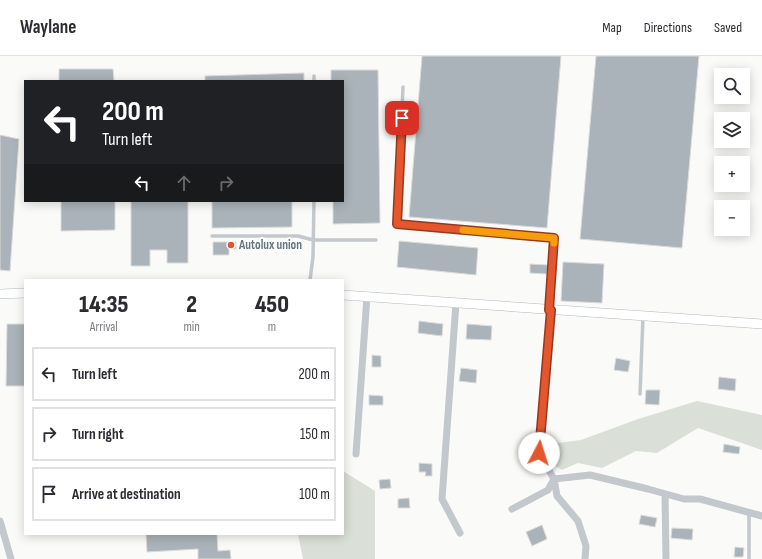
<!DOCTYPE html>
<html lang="en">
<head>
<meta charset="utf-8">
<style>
  :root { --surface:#fff; --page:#f2f2f3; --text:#2b2b33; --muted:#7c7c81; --line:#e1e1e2 }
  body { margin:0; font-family:"Sofia Sans Condensed",sans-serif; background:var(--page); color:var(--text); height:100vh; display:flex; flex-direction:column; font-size:15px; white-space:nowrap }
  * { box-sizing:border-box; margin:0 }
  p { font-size:13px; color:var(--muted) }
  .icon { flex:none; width:22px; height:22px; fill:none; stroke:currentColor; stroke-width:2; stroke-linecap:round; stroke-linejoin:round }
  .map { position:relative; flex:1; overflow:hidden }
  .drawer { position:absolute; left:24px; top:223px; width:320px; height:256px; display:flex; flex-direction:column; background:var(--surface); border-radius:0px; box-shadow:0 2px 10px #0003 }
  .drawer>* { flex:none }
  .guide { position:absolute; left:24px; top:24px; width:320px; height:122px; border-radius:0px; box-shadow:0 2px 10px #0003; background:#202124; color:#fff; overflow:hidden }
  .controls { position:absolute; left:714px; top:12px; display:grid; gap:8px }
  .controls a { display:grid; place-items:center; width:36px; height:36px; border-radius:0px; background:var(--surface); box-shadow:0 2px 10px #0003; font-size:20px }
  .pin { position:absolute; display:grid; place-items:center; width:34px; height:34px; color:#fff; margin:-17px; border-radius:8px; box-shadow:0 2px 6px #0006 }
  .me { position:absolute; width:44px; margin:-22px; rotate:5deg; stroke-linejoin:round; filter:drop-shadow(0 0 3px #0008) }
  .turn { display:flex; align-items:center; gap:14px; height:84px; padding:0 12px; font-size:18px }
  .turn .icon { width:52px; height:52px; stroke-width:2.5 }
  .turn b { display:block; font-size:28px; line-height:34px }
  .lanes { display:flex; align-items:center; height:38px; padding:0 12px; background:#0003; justify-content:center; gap:20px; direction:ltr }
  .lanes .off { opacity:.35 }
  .eta { display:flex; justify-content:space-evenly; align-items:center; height:68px; text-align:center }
  .eta b { font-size:24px; font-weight:800; line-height:28px }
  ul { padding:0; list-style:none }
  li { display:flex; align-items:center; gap:12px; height:54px; margin:0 8px 6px; padding:0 4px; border:2px solid var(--line); border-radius:0px }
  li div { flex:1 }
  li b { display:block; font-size:15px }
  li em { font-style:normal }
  header { display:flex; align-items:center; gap:24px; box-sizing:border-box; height:56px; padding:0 20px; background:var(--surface); border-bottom:1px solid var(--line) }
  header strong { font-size:19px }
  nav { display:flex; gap:22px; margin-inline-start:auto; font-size:14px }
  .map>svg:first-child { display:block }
  .green { fill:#dadfd7 }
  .building { fill:#aab3b9; stroke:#dcdcda }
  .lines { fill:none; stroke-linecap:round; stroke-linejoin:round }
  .secondary-casing { stroke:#b3babf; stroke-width:10 }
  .lane { stroke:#c3c8cc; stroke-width:3.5 }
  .street { stroke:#c3c8cc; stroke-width:7 }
  .secondary { stroke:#fff; stroke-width:9 }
  .route-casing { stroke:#94391e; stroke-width:10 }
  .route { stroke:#e4572e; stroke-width:7 }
  .slow { stroke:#f59e0b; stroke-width:7 }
  .poi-dot { fill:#e4572e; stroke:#fff; stroke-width:1.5 }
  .labels { text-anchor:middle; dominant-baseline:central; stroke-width:4; stroke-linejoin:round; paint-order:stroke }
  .poi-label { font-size:13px; font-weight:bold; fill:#657683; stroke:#fff; text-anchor:start }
</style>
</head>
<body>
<header>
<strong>Waylane</strong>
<nav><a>Map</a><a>Directions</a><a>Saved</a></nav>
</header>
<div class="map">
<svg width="762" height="503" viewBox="0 0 762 503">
  <rect width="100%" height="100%" fill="#fafaf8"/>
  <path class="green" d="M697,345L762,359V394L698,372L657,397L636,395L602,412L578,407L562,414L548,405L549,388L581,384L638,363Z
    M343,415L375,435V503H303L298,478H343Z"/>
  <path class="building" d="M422,0H561L547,172L409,161Z
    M596,0H699L682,192L580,183Z
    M59,13H113L114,25H59Z
    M331,14H378L380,167L333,168V145H343V25H331Z
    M304,17V25H205V20Z
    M0,79L19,83L10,215L0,214Z
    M61,145H115V174L61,175Z
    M131,145H188V207H167V194H150V210H131Z
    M212,145H292V171L212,172Z
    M399,185L478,192L476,219L397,211Z
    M213,186H236V193H229V199H213Z
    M563,206L604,208L602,247L561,245Z
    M530,208L548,209L547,218L530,217Z
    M419,265L443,268L442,280L418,277Z
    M7,268H25V330H6Z
    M467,268L492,270L491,284L466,283Z
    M372,299L381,300V311H372Z
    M616,302L630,305L628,316L614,314Z
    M461,312L477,314L476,327L459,325Z
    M719,321L736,323L735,335L718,333Z
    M646,334H660L659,349L645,348Z
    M369,339L383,340V349H369Z
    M724,388L740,391L739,398L723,396Z
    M419,407L432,408V420H425L426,416H419Z
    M390,423L391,432L380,433L379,424Z
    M409,442L410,452H398V443Z
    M641,459L657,462L655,471L639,468Z
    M542,469L547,483L532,490L526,476Z
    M672,472L693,473L692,484L671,482Z
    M146,478H217L218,495L230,494L231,503H198V493L147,496Z
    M735,491L744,492L743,501H734Z"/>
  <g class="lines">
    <g class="secondary-casing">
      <path id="secondary" d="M0,238L25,237
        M343,239L762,268"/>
    </g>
    <path class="lane" d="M314,25V20
      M403,31L397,168L554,182L549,253
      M212,180H298L313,184H376
      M310,224L313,201L314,145
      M640,338L643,261
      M749,457V503"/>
    <path class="street" d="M456,247L442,443L460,477
      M551,254L539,397L554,423L557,440L578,465L586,490L585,503
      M356,398L367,240
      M665,438L666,503
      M512,453L548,434L554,423L590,419L648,433L684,443H700L762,460
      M0,465L11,503"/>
    <use href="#secondary" class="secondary"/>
  </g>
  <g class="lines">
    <g class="route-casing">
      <path id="route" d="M402,62L397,168L554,182L549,254H551L539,397"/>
    </g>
    <use href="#route" class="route"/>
    <path class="slow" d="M463,174L554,182V187"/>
  </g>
  <circle class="poi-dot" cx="231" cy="189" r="4"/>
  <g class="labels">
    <g class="poi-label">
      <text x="239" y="189">Autolux union</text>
    </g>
  </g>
</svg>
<div class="controls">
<a><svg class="icon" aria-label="search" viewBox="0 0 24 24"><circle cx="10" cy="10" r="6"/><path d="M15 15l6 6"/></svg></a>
<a><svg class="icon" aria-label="layers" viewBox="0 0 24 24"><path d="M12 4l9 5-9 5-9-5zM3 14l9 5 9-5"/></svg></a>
<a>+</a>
<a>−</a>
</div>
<div class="pin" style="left:402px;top:62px;background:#d93025"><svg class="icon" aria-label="arrive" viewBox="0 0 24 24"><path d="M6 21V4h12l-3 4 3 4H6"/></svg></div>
<svg class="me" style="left:539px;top:397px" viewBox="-20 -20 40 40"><circle r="19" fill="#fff"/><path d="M0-13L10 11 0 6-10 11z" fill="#e4572e"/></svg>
<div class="guide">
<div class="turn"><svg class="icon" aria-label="left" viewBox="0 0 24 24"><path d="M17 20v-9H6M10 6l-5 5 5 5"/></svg><div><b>200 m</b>Turn left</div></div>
<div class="lanes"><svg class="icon" aria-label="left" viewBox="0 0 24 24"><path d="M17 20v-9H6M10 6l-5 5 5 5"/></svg><svg class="icon off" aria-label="ahead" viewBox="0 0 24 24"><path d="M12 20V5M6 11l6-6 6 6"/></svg><svg class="icon off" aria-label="right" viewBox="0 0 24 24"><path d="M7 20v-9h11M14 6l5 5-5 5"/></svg></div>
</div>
<section class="drawer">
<div class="eta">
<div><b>14:35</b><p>Arrival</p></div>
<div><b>2</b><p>min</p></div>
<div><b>450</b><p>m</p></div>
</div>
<ul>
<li><svg class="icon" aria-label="left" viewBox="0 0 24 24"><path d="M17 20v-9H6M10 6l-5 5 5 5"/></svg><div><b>Turn left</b></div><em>200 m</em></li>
<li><svg class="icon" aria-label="right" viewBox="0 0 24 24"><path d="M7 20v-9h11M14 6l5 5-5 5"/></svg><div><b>Turn right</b></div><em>150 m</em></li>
<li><svg class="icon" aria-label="arrive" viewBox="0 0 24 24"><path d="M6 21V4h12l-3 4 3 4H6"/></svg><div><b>Arrive at destination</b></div><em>100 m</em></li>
</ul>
</section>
</div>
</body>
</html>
